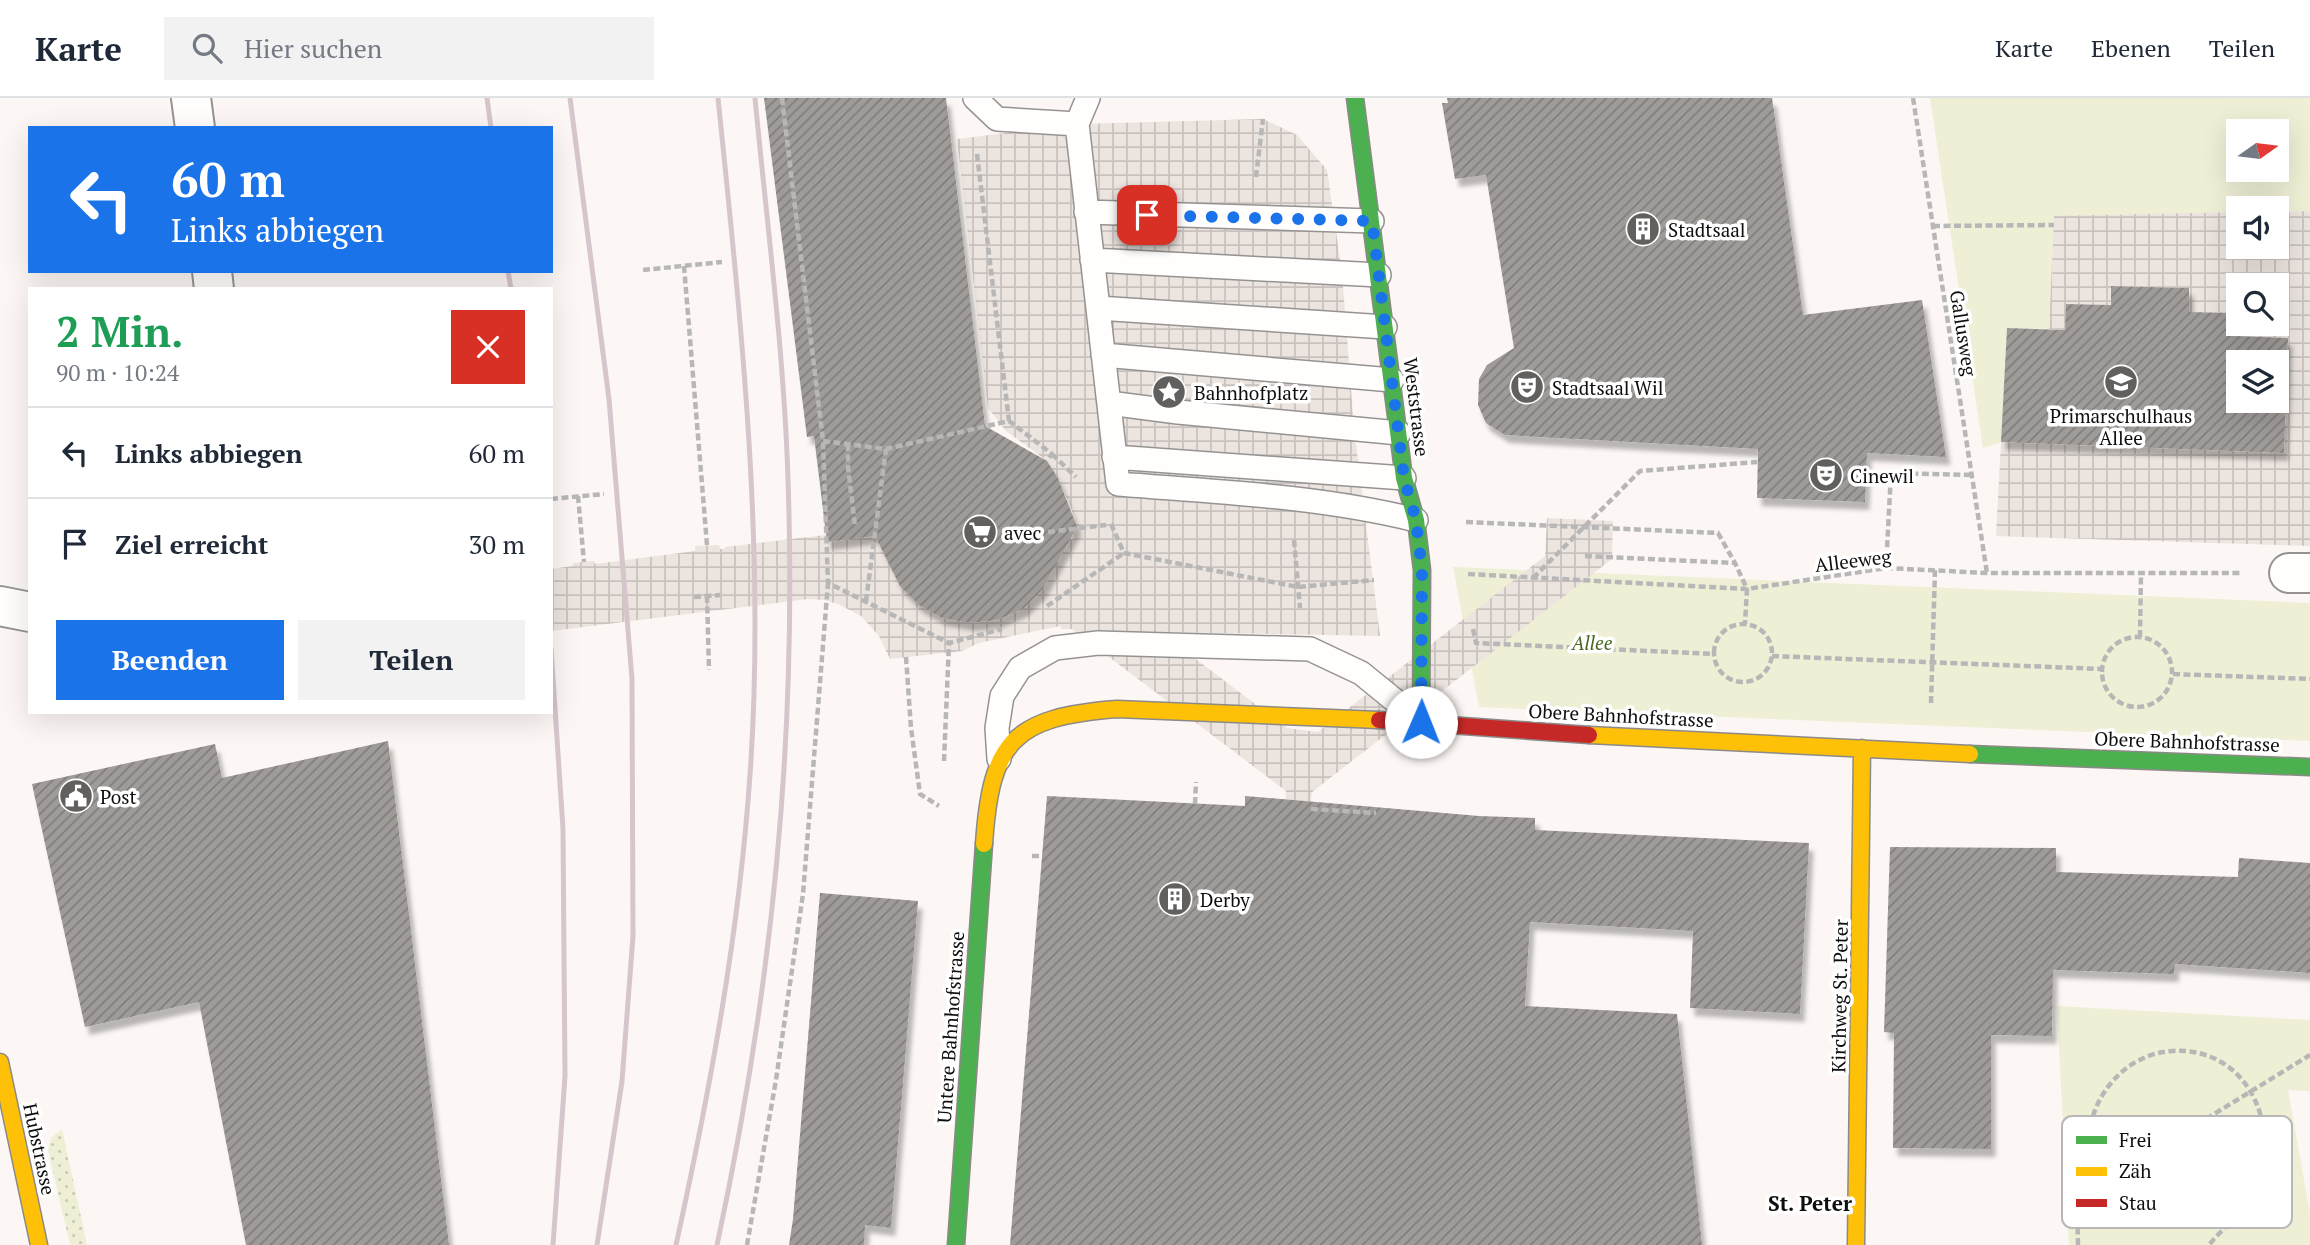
<!DOCTYPE html>
<html lang="de">
<head>
<meta charset="utf-8">
<style>
  :root { --surface:#fff; --page:#f2f2f3; --text:#1f2937; --muted:#747a83; --line:#e0e1e3; --accent:#1a73e8 }
  body { margin:0; font-family:"PT Serif",serif; background:var(--page); color:var(--text); height:100vh; display:flex; flex-direction:column; font-size:26px; white-space:nowrap }
  * { box-sizing:border-box; margin:0 }
  p { font-size:23px; color:var(--muted) }
  .icon { flex:none; width:38px; height:38px; fill:none; stroke:currentColor; stroke-width:2; stroke-linecap:round; stroke-linejoin:round }
  .map { position:relative; flex:1; overflow:hidden }
  .drawer { position:absolute; left:28px; top:189px; width:525px; height:427px; display:flex; flex-direction:column; background:var(--surface); border-radius:0px; box-shadow:0 7px 28px #0002 }
  .drawer>* { flex:none }
  .top-card { position:absolute; left:28px; top:28px; width:525px; height:147px; border-radius:0px; box-shadow:0 7px 28px #0002; background:#1a73e8; color:#fff; overflow:hidden }
  .needle { width:46px; rotate:76deg }
  .fabs { position:absolute; left:2226px; top:21px; display:grid; gap:14px }
  .fabs a { display:grid; place-items:center; width:63px; height:63px; border-radius:0px; background:var(--surface); box-shadow:0 7px 28px #0002; font-size:35px }
  .pin { position:absolute; display:grid; place-items:center; width:60px; height:60px; color:#fff; margin:-30px; border-radius:14px; box-shadow:0 4px 10px #0006 }
  .me { position:absolute; width:77px; margin:-38px; rotate:1deg; stroke-linejoin:round; filter:drop-shadow(0 0 5px #0008) }
  .turn { display:flex; align-items:center; gap:24px; height:147px; padding:0 28px; font-size:32px }
  .turn .icon { width:91px; height:91px; stroke-width:2.5 }
  .turn b { display:block; font-size:49px; line-height:60px }
  .round { display:grid; place-items:center; flex:none; width:74px; height:74px; border-radius:0px; background:var(--page) }
  .summary { display:flex; align-items:center; justify-content:space-between; height:119px; padding:0 28px }
  h1 { font-size:42px; font-weight:700; line-height:52px; color:#1e9e55 }
  .action { display:flex; gap:14px; margin-top:auto; padding:14px 28px }
  .action a { flex:1; height:80px; border-radius:0px; background:var(--accent); color:#fff; font-size:28px; font-weight:700; line-height:80px; text-align:center }
  .action a+a { background:var(--page); color:var(--text) }
  ul { padding:0; list-style:none }
  li { display:flex; align-items:center; gap:21px; height:91px; padding:0 28px; border-top:2px solid var(--line) }
  li div { flex:1 }
  li b { display:block; font-size:26px }
  li em { font-style:normal }
  header { display:flex; align-items:center; gap:42px; box-sizing:border-box; height:98px; padding:0 35px; background:var(--surface); border-bottom:2px solid var(--line) }
  header strong { font-size:33px }
  nav { display:flex; gap:38px; margin-inline-start:auto; font-size:24px }
  .search { width:490px; height:63px; background:var(--page); display:flex; align-items:center; gap:18px; box-sizing:border-box; padding:0 24px; border-radius:0px; color:var(--muted); font-size:26px }
  .map>svg:first-child { display:block }
  .grass { fill:url(#grass-dots) }
  .park { fill:#eeefd4; fill-rule:evenodd }
  .plaza { fill:url(#plaza-grid); fill-rule:evenodd }
  .building { fill:url(#building-hatch); fill-rule:evenodd; filter:url(#shadow) }
  .lines { fill:none; stroke-linecap:round; stroke-linejoin:round }
  .lane-casing { stroke:#959392; stroke-width:26 }
  .street-casing { stroke:#959392; stroke-width:42 }
  .fast-casing { stroke:#8c8a88; stroke-width:19 }
  .slow-casing { stroke:#8c8a88; stroke-width:19 }
  .jam-casing { stroke:#8c8a88; stroke-width:19 }
  .path { stroke:#b8b7b7; stroke-width:4.5; stroke-dasharray:7 3.5; stroke-linecap:butt }
  .lane { stroke:#fffefd; stroke-width:23 }
  .street { stroke:#fffefd; stroke-width:38 }
  .fast { stroke:#4caf50; stroke-width:16 }
  .slow { stroke:#ffc107; stroke-width:16 }
  .jam { stroke:#c62828; stroke-width:16 }
  .rail { stroke:#d7c5cc; stroke-width:5 }
  .route { stroke:#1a73e8; stroke-width:12; stroke-dasharray:0 21.6 }
  .labels { text-anchor:middle; dominant-baseline:central; stroke-width:7; stroke-linejoin:round; paint-order:stroke }
  .poi-label { font-size:19px; fill:#0e0e0e; stroke:#fff; text-anchor:start }
  .street-label { font-size:19px; fill:#0e0e0e; stroke:#fff }
  .park-label { font-size:19px; font-style:italic; fill:#47651f; stroke:#fff }
  .neighbourhood-label { font-size:21px; font-weight:bold; fill:#0e0e0e; stroke:#fff }
  .key { fill:#fff; stroke:#b7b7b7; stroke-width:2 }
  .key-label { font-size:19px; fill:#0e0e0e }
</style>
</head>
<body>
<header>
<strong>Karte</strong>
<div class="search"><svg class="icon" aria-label="search" viewBox="0 0 24 24"><circle cx="10" cy="10" r="6"/><path d="M15 15l6 6"/></svg>Hier suchen</div>
<nav><a>Karte</a><a>Ebenen</a><a>Teilen</a></nav>
</header>
<div class="map">
<svg width="2310" height="1147" viewBox="0 0 2310 1147">
  <defs>
    <pattern id="grass-dots" width="8" height="8" patternUnits="userSpaceOnUse" patternTransform="scale(1.75)"><rect width="8" height="8" fill="#eeefd4"/><path d="M2 2h.1M6 6h.1" fill="none" stroke="#cbccb5" stroke-width="1.8" stroke-linecap="round"/></pattern>
    <pattern id="plaza-grid" width="8" height="8" patternUnits="userSpaceOnUse" patternTransform="scale(1.75)"><rect width="8" height="8" fill="#ece4df"/><path d="M0 4h8M4 0v8" fill="none" stroke="#c9c2be"/></pattern>
    <pattern id="building-hatch" width="6" height="6" patternUnits="userSpaceOnUse" patternTransform="scale(1.75)"><rect width="6" height="6" fill="#9f9b99"/><path d="M-1 1l2-2M0 6l6-6M5 7l2-2" fill="none" stroke="#807d7b"/></pattern>
    <filter id="shadow"><feDropShadow dx="4.5" dy="8" stdDeviation="2" flood-color="#0004"/></filter>
  </defs>
  <rect width="100%" height="100%" fill="#fcf7f4"/>
  <path class="grass" d="M62,1031L87,1147H70L48,1052L51,1040Z"/>
  <path class="park" d="M1930,0H2310V113L2277,114V110H2238V114L2054,119L2049,231L2007,230L2001,344L1983,350ZM2238,33H2277V72H2238Z
    M1453,469L2310,505V643L1479,609Z
    M2057,908L2310,922V993L2288,992L2310,1115V1147H2069Z"/>
  <path class="plaza" d="M1263,21L1297,37L1327,72L1342,175L1354,330L1380,538L1160,534L1287,630L1318,634L1545,458L1547,420L1613,423L1612,461L1312,694L1310,711L1284,723L1286,693L1072,531H1061L1060,528L979,545L962,553L890,561L879,538L861,518L838,506L824,502L808,501L551,533V471L573,468V465L594,463L595,466L695,453V448L719,447L720,451H724L725,449L842,435L1074,441L1072,423L1075,422L1071,409L1058,380L1047,363L1006,333L988,310L957,41L1077,26Z
    M2310,113V448L1996,438L2001,344L2284,355L2288,240L2235,238L2236,215L2189,214V190L2111,188V207L2067,206L2065,232L2049,231L2054,118L2238,114V149H2277V114ZM2238,187H2277V226H2238Z"/>
  <path class="building" d="M764,0H946L985,328L1047,363L1058,380L1077,429L1042,492L1023,511L997,522L970,525L942,520L919,507L900,488L875,438L827,444L814,338L807,339Z
    M1447,0H1772L1803,217L1922,202L1946,359L1867,355L1865,404L1757,400L1758,351L1505,337L1486,325L1478,307L1479,281L1487,267L1514,250L1486,77L1455,81L1442,5H1448Z
    M2111,188L2189,190V214L2236,215L2235,238L2288,240L2284,355L2001,344L2007,230L2065,232L2066,206L2111,207ZM2238,264H2277V303H2238Z
    M388,643L449,1147H246L199,904L85,929L32,686L215,646L222,680Z
    M1047,698L1245,708V698L1479,718L1535,720V732L1809,745L1800,916L1690,910L1693,833L1530,824L1525,908L1677,916L1702,1147H1010Z
    M1890,749L2056,750V774L2238,779L2239,760L2310,765V875L2175,866L2174,876L2053,872L2052,938L1991,937V1051L1893,1050L1894,935L1884,934Z
    M820,795L918,803L891,1130L865,1127L864,1147H789L793,1121Z"/>
  <g class="lines">
    <g class="lane-casing">
      <path id="lane" d="M975,0L997,21L1077,26
        M1088,0L1077,26L1118,386C1218,394 1319,398 1416,422
        M1086,114L1372,123
        M1092,162L1379,177
        M1098,210L1385,229
        M1103,257L1392,282
        M1109,305L1178,314L1399,335
        M1114,359L1404,380
        M999,661L997,630L1002,598L1020,570L1055,550L1098,545L1310,551L1361,575L1419,622"/>
    </g>
    <g class="street-casing">
      <path id="street" d="M191,0L195,30
        M212,173L214,191
        M2289,475H2310
        M0,508L30,514"/>
    </g>
    <g class="fast-casing">
      <path id="fast" d="M1355,0L1404,380L1416,422L1422,472L1421,624
        M1970,656L2310,669
        M956,1147L984,746"/>
    </g>
    <g class="slow-casing">
      <path id="slow" d="M1589,637L1970,656
        M984,746C991,643 1013,619 1117,611L1379,622
        M0,964L39,1147
        M1856,1147L1862,650"/>
    </g>
    <g class="jam-casing">
      <path id="jam" d="M1379,622L1589,637"/>
    </g>
    <path class="path" d="M782,0L823,343L828,485L949,545
      M1913,0L1987,475
      M977,56L1009,323
      M1256,79L1263,21
      M1933,128L2054,127
      M684,168L707,447
      M643,172L722,164
      M823,343L886,351L1009,323L1052,356L1047,363
      M848,346V369L855,428
      M1052,356L1076,379
      M578,398L584,464
      M551,401L604,396
      M1466,424L1718,435L1735,465
      M1111,426L1124,455L1298,489L1374,482
      M1048,434L1106,427
      M1294,442L1300,510
      M1585,458L1735,465L1747,491L1745,526
      M1886,470L1891,375L1972,377
      M1468,476L1747,491L1886,470L1987,475H2241
      M1533,480L1640,373L1757,364
      M707,498L709,572
      M694,499L720,497
      M866,503L886,351
      M1047,508L1124,455
      M1714 555a29 29 0 1 1 58 0a29 29 0 1 1-58 0Z
      M1473,531L1476,545L1714,556
      M2102 574a35 35 0 1 1 70 0a35 35 0 1 1-70 0Z
      M2140,539L2141,475
      M1772,558L2102,571
      M906,559L911,630L920,696L939,708
      M2173,576L2310,581
      M1931,605L1935,472
      M944,663L949,545L1002,531
      M1195,706L1196,684
      M1311,711L1376,715
      M1032,758H1042
      M2127,1102L2143,1095C2155,1067 2184,1078 2176,1107C2157,1119 2159,1109 2142,1105C2050,1083 2090,958 2172,953C2249,948 2284,1032 2254,1094C2245,1115 2223,1129 2209,1147
      M747,1147L776,982L803,796L828,485
      M2078,1147L2077,1098L2102,1085L2310,957"/>
    <use href="#lane" class="lane"/>
    <use href="#street" class="street"/>
    <use href="#fast" class="fast"/>
    <use href="#slow" class="slow"/>
    <use href="#jam" class="jam"/>
    <path class="rail" d="M487,0L491,30
      M570,0L609,301L632,581L633,838L622,983L597,1147
      M508,173L511,191
      M551,550L563,731L565,978L553,1147
      M676,1147C710,992 739,836 750,677C766,451 741,225 718,0
      M717,1147C772,891 797,643 788,381C784,254 767,127 755,0"/>
  </g>
  <g class="lines">
    <path class="route" d="M1147,117L1372,123L1404,380L1416,422L1422,472L1421,624"/>
  </g>
  <defs>
    <g id="building-disc" transform="scale(1.75)"><circle r="9.5" fill="#61605e" stroke="#fff"/><path d="M-4-6H4V6H1V3H-1V6H-4ZM-2.5-4.3h1.7v1.8h-1.7ZM.8-4.3h1.7v1.8H.8ZM-2.5-1h1.7V.8h-1.7ZM.8-1h1.7V.8H.8Z" fill="#fff"/></g>
    <g id="school-disc" transform="scale(1.75)"><circle r="9.5" fill="#61605e" stroke="#fff"/><path d="M0-5L7-2L0 1L-7-2ZM-4 1L0 2.5L4 1V4Q0 6-4 4Z" fill="#fff"/></g>
    <g id="theatre-disc" transform="scale(1.75)"><circle r="9.5" fill="#61605e" stroke="#fff"/><path d="M-5-5.5Q0-4 5-5.5V0Q5 5 0 6Q-5 5-5 0ZM-3.3-2.5H-1v1.5H-3.3ZM1-2.5H3.3v1.5H1ZM-2.8 1Q0 5.5 2.8 1Z" fill="#fff"/></g>
    <g id="sight-disc" transform="scale(1.75)"><circle r="9.5" fill="#61605e" stroke="#fff"/><path d="M0-6L1.8-2.2L6-1.7L2.9 1.2L3.7 5.4L0 3.3L-3.7 5.4L-2.9 1.2L-6-1.7L-1.8-2.2Z" fill="#fff"/></g>
    <g id="supermarket-disc" transform="scale(1.75)"><circle r="9.5" fill="#61605e" stroke="#fff"/><path d="M-6-5.5h2.5l.6 2H6L4.5 2H-2.5L-4.4-4H-6ZM-1.5 3.2a1.3 1.3 0 1 0 .1 0ZM3 3.2a1.3 1.3 0 1 0 .1 0Z" fill="#fff"/></g>
    <g id="civic-disc" transform="scale(1.75)"><circle r="9.5" fill="#61605e" stroke="#fff"/><path d="M-.6-6.5H3V-4.5H.6V-3L4-1V1h2V6H-6V1h2V-1L-.6-3ZM-1.2 2.5V6h2.4V2.5Z" fill="#fff"/></g>
  </defs>
  <g fill-rule="evenodd">
    <use href="#building-disc" x="1643" y="131"/>
    <use href="#school-disc" x="2121" y="284"/>
    <use href="#theatre-disc" x="1527" y="289"/>
    <use href="#sight-disc" x="1169" y="294"/>
    <use href="#theatre-disc" x="1826" y="377"/>
    <use href="#supermarket-disc" x="980" y="434"/>
    <use href="#civic-disc" x="76" y="698"/>
    <use href="#building-disc" x="1175" y="801"/>
  </g>
  <g class="labels">
    <g class="poi-label">
      <text x="1668" y="131">Stadtsaal</text>
      <text x="1552" y="289">Stadtsaal Wil</text>
      <text x="1194" y="294">Bahnhofplatz</text>
      <text x="2121" y="317" text-anchor="middle">Primarschulhaus<tspan x="2121" dy="22">Allee</tspan></text>
      <text x="1850" y="377">Cinewil</text>
      <text x="1004" y="434">avec</text>
      <text x="100" y="698">Post</text>
      <text x="1200" y="801">Derby</text>
    </g>
    <g class="street-label">
      <text transform="translate(1964 235) rotate(81)">Gallusweg</text>
      <text transform="translate(1417 309) rotate(83)">Weststrasse</text>
      <text transform="translate(1853 462) rotate(-7)">Alleeweg</text>
      <text transform="translate(1621 617) rotate(3)">Obere Bahnhofstrasse</text>
      <text transform="translate(2187 643) rotate(2)">Obere Bahnhofstrasse</text>
      <text transform="translate(1839 898) rotate(-89)">Kirchweg St. Peter</text>
      <text transform="translate(950 929) rotate(-86)">Untere Bahnhofstrasse</text>
      <text transform="translate(40 1051) rotate(78)">Hubstrasse</text>
    </g>
    <g class="park-label">
      <text x="1592" y="544">Allee</text>
    </g>
    <g class="neighbourhood-label">
      <text x="1810" y="1105">St. Peter</text>
    </g>
  </g>
  <rect x="2062" y="1018" width="230" height="112" rx="10" class="key"/>
  <rect x="2076" y="1038" width="31" height="8" fill="#4caf50"/>
  <rect x="2076" y="1069" width="31" height="9" fill="#ffc107"/>
  <rect x="2076" y="1101" width="31" height="8" fill="#c62828"/>
  <g class="key-label">
    <text x="2119" y="1049">Frei</text>
    <text x="2119" y="1080">Zäh</text>
    <text x="2119" y="1112">Stau</text>
  </g>
</svg>
<div class="fabs">
<a><svg class="needle" viewBox="-14 -14 28 28"><path d="M0-13l5 13h-10z" fill="#e53935"/><path d="M0 13l5-13h-10z" fill="#747a83"/></svg></a>
<a><svg class="icon" aria-label="sound" viewBox="0 0 24 24"><path d="M4 9h4l5-4v14l-5-4H4zM17 9q2 3 0 6"/></svg></a>
<a><svg class="icon" aria-label="search" viewBox="0 0 24 24"><circle cx="10" cy="10" r="6"/><path d="M15 15l6 6"/></svg></a>
<a><svg class="icon" aria-label="layers" viewBox="0 0 24 24"><path d="M12 4l9 5-9 5-9-5zM3 14l9 5 9-5"/></svg></a>
</div>
<div class="pin" style="left:1147px;top:117px;background:#d93025"><svg class="icon" aria-label="arrive" viewBox="0 0 24 24"><path d="M6 21V4h12l-3 4 3 4H6"/></svg></div>
<svg class="me" style="left:1421px;top:624px" viewBox="-20 -20 40 40"><circle r="19" fill="#fff"/><path d="M0-13L10 11 0 6-10 11z" fill="#1a73e8"/></svg>
<div class="top-card">
<div class="turn"><svg class="icon" aria-label="left" viewBox="0 0 24 24"><path d="M17 20v-9H6M10 6l-5 5 5 5"/></svg><div><b>60 m</b>Links abbiegen</div></div>
</div>
<section class="drawer">
<div class="summary"><div><h1>2 Min.</h1><p>90 m · 10:24</p></div><a class="round" style="background:#d93025;color:#fff"><svg class="icon" aria-label="close" viewBox="0 0 24 24"><path d="M6 6l12 12M18 6L6 18"/></svg></a></div>
<ul>
<li><svg class="icon" aria-label="left" viewBox="0 0 24 24"><path d="M17 20v-9H6M10 6l-5 5 5 5"/></svg><div><b>Links abbiegen</b></div><em>60 m</em></li>
<li><svg class="icon" aria-label="arrive" viewBox="0 0 24 24"><path d="M6 21V4h12l-3 4 3 4H6"/></svg><div><b>Ziel erreicht</b></div><em>30 m</em></li>
</ul>
<div class="action"><a>Beenden</a><a>Teilen</a></div>
</section>
</div>
</body>
</html>
